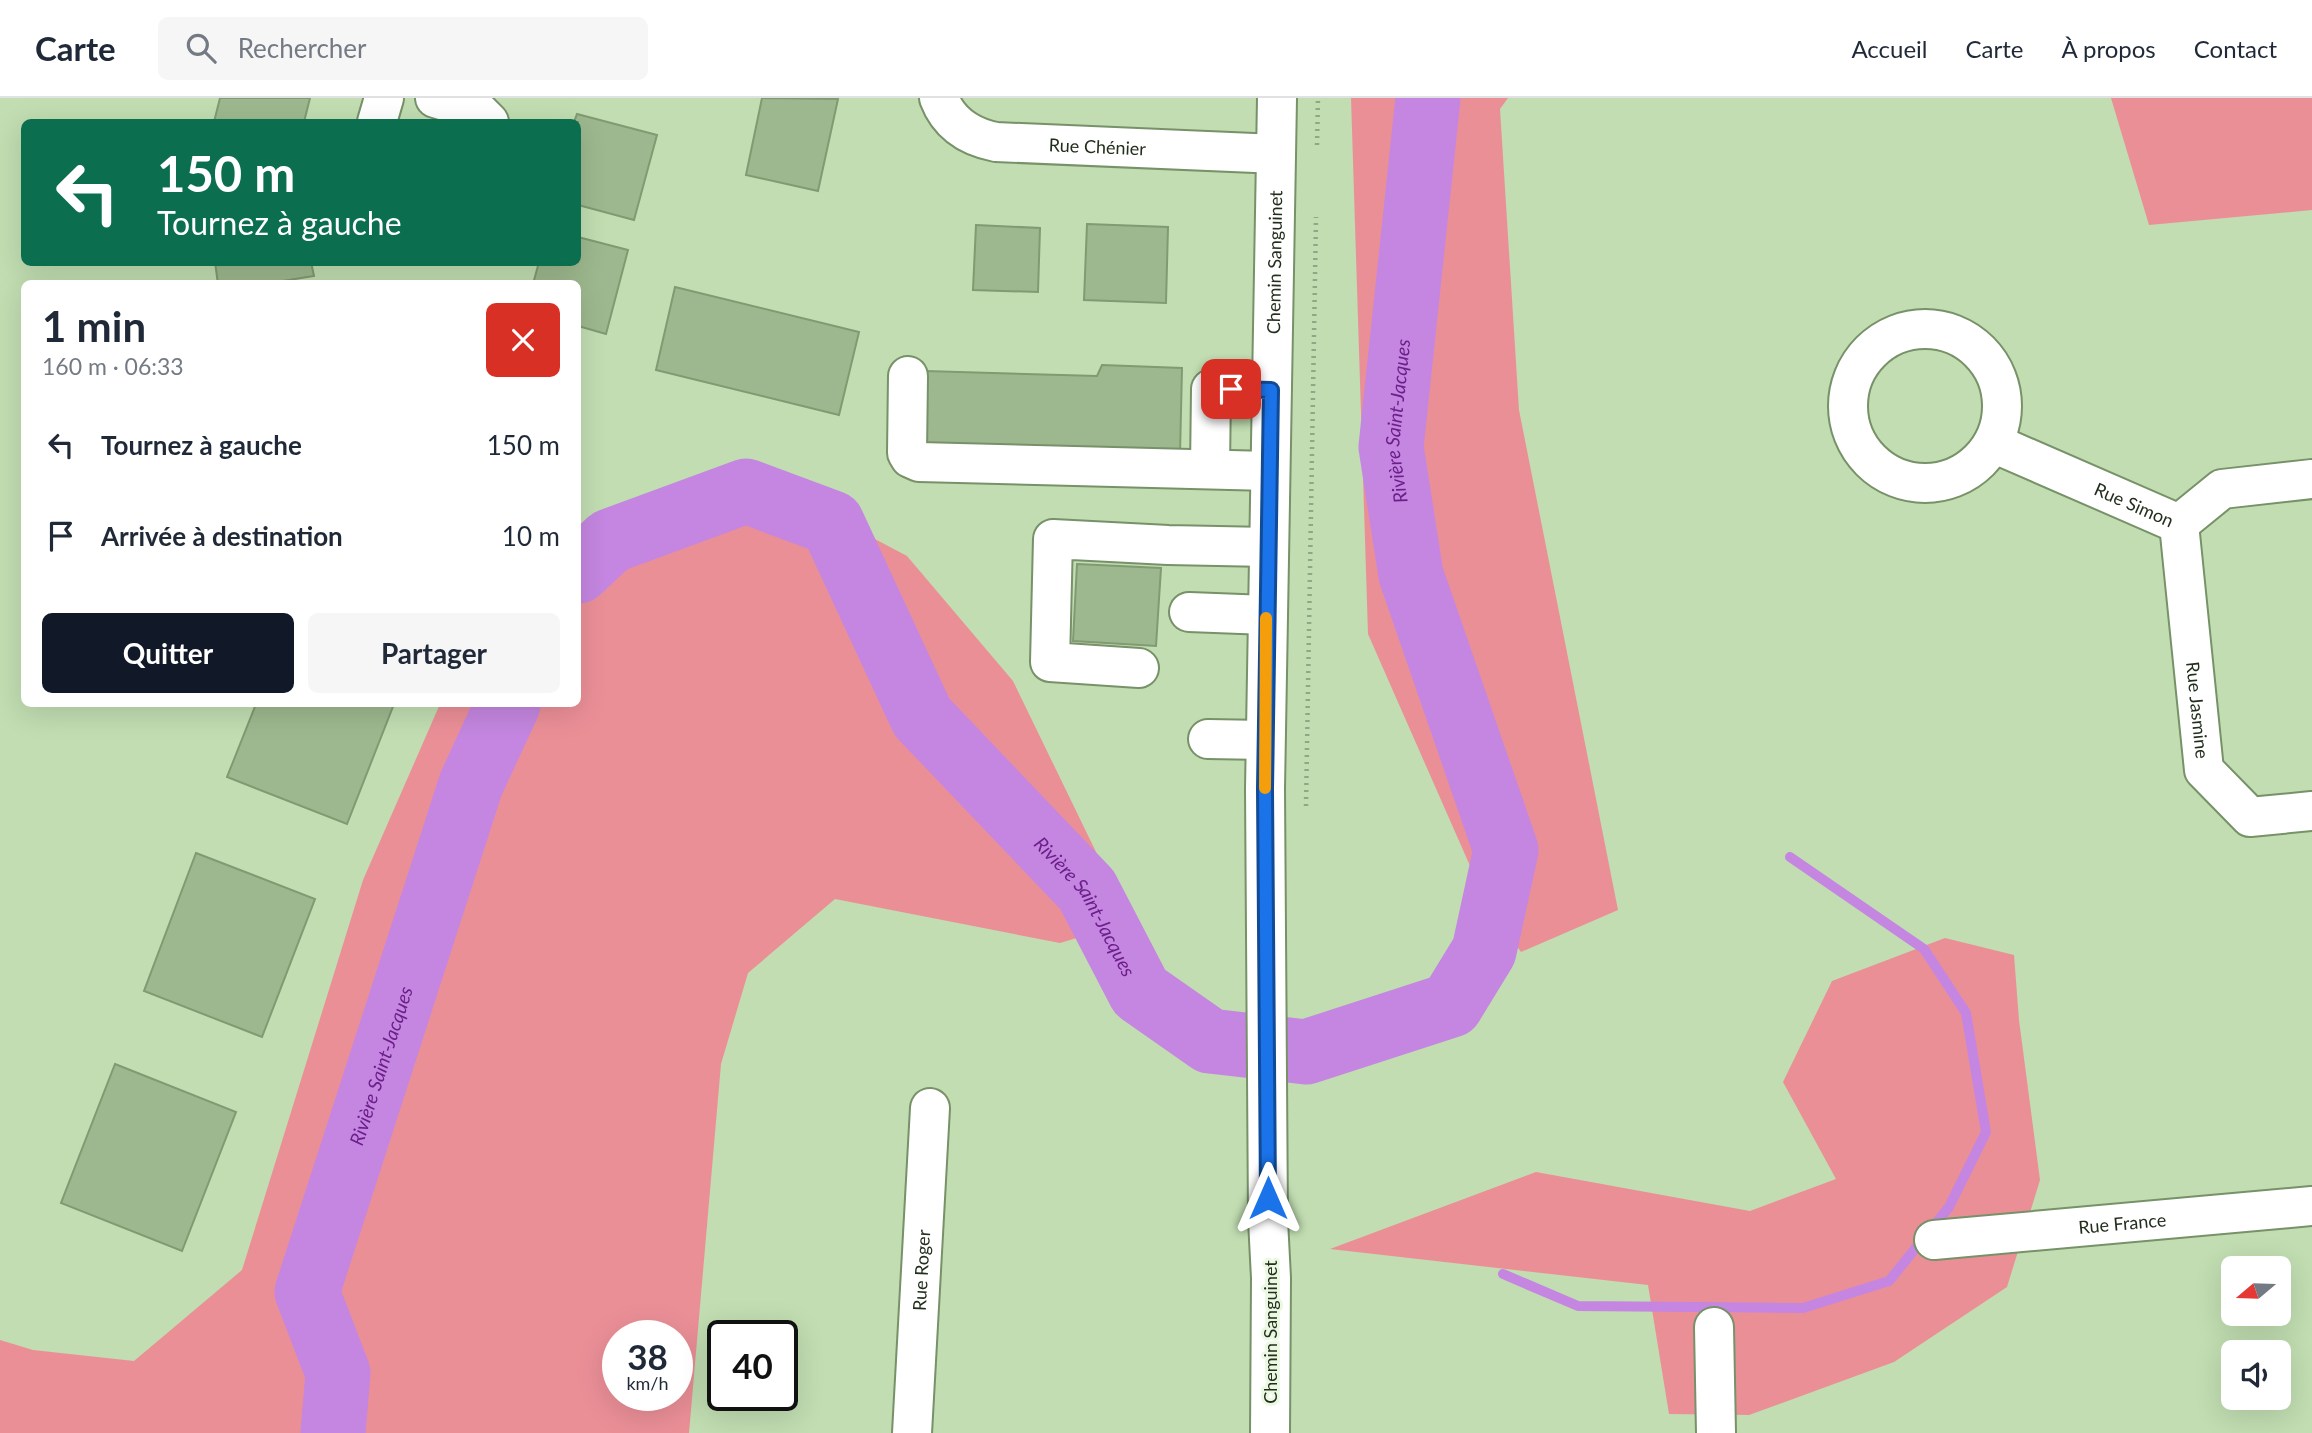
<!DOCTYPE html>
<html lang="fr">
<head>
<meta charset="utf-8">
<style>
  :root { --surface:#fff; --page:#f6f6f7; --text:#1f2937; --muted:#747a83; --line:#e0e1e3; --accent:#111827 }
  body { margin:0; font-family:Lato,sans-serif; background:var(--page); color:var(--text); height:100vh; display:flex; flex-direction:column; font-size:26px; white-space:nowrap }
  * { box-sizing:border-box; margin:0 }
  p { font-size:23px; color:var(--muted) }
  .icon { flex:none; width:38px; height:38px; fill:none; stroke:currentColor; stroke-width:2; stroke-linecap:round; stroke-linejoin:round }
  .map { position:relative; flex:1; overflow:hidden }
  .panel { position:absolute; left:21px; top:182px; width:560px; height:427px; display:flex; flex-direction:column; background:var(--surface); border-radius:10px; box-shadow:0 7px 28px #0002 }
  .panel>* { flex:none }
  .top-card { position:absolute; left:21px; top:21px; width:560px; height:147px; border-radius:10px; box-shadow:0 7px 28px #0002; background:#0b6e4f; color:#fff; overflow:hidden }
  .needle { width:46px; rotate:251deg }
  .buttons { position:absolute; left:2221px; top:1158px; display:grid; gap:14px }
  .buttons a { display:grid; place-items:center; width:70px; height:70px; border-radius:10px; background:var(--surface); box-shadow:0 7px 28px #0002; font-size:35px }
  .speed { position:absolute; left:602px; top:1222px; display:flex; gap:14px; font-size:35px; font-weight:700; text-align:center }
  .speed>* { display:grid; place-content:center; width:91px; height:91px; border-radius:50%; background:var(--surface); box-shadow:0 7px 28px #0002; line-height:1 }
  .speed small { font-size:18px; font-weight:400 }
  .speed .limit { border:4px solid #111; border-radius:10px; background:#fff; color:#111 }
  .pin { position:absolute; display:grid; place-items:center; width:60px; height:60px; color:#fff; margin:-30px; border-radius:14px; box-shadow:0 4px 10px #0006 }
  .me { position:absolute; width:77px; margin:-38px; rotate:0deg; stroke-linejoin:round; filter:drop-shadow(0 0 5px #0008) }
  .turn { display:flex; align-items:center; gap:24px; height:147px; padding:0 21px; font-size:32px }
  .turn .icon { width:91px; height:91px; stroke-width:2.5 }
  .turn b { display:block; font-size:49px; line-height:60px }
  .round { display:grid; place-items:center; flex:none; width:74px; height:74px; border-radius:10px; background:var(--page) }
  .summary { display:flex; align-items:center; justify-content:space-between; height:119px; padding:0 21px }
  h1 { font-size:42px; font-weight:700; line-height:52px }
  .primary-button { display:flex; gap:14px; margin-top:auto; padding:14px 21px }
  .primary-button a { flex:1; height:80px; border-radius:10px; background:var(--accent); color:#fff; font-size:28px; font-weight:700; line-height:80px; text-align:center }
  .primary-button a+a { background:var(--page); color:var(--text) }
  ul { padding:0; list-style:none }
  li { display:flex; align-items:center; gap:21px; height:91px; padding:0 21px }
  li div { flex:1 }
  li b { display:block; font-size:26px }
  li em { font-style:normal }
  header { display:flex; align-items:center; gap:42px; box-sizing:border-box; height:98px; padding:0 35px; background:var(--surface); border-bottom:2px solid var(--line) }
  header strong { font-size:33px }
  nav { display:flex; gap:38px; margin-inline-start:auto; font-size:24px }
  .search { width:490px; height:63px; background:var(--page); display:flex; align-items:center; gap:18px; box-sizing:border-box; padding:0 24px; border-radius:10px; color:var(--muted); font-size:26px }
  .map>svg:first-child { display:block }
  .green { fill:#eb8f97; fill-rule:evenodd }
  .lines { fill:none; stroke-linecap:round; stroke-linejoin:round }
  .stream { stroke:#c486e0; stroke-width:10 }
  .river { stroke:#c486e0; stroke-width:65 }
  .building { fill:#9db88e; stroke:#809a71; stroke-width:2 }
  .minor-casing { stroke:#779168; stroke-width:42 }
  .path { stroke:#90a783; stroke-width:4.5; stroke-dasharray:2 5; stroke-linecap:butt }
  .minor { stroke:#fff; stroke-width:38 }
  .route-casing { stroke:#114b97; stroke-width:18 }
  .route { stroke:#1a73e8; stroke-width:12 }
  .slow { stroke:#f59e0b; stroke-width:12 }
  .labels { text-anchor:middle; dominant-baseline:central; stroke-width:6; stroke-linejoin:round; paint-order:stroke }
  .street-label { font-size:18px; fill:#232e1d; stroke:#ebf9e3 }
  .water-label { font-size:19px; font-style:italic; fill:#6c1e89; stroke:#ebf9e3 }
</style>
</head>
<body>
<header>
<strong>Carte</strong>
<div class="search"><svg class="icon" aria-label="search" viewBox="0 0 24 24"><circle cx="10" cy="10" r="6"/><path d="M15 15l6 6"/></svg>Rechercher</div>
<nav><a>Accueil</a><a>Carte</a><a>À propos</a><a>Contact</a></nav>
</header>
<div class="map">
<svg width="2312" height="1335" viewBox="0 0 2312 1335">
  <rect width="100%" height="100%" fill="#c1ddb1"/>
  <path class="green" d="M1351,0H1508L1500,11L1519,312L1618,812L1521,854L1489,811L1368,536Z
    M2111,0H2312V112L2149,127Z
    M784,393L907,458L1013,583L1130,824L1060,845L835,801L748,875L721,966L689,1335H0V1242L33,1252L134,1263L242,1172L363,782L440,606H578V428ZM677,1237V1297H618V1237Z
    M1945,840L2014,857L2019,922L2040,1082L2007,1189L1894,1264L1749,1317L1669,1316L1648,1187L1330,1151L1536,1074L1750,1113L1836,1081L1783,984L1832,883Z"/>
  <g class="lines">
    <path class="stream" d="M1503,1176L1578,1208L1803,1210L1889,1183L1949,1109L1986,1034L1966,915L1924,851L1790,759"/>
    <g class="river">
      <path id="s1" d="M578,473L610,443L746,393L832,425L922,619L1087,792L1140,894L1210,943L1306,954L1451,907L1484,853L1506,752L1411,477L1391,349L1428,0"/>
      <path id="s2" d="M333,1335L338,1275L307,1194L471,686L508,606"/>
    </g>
  </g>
  <path class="building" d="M220,0H310L304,24H214Z
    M762,0L838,1L818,93L746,77Z
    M577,16L657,37L634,122L578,107V24H574Z
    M1087,126L1168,129L1166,205L1084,202Z
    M976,127L1040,130L1038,194L973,192Z
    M578,139L628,152L606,236L578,228V186H533L539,164H578Z
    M215,164H311L314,178L264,186H218Z
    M675,189L859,234L839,317L656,272Z
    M1102,267L1182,270L1180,356L924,349L926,273L1097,278Z
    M1077,466L1161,470L1156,548L1073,543Z
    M256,606H394L347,726L227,679Z
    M196,755L315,801L262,939L144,893Z
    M115,966L236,1014L182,1153L61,1105Z"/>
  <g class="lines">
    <g class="minor-casing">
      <g id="minor">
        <path d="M435,0L478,13L489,24"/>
        <path id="s3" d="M939,0C949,26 970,39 996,44L1276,56"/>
        <path d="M377,24L384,0"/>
        <circle cx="1925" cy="308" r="77"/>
        <path d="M908,278L907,355L910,360L919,364L1269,373"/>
        <path id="s4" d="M1993,345L2179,426"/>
        <path d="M1210,371L1211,291L1271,292"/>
        <path id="s5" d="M2179,426L2204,672L2250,719L2312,713"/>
        <path d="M2179,426L2222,391L2312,381"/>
        <path d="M1189,514L1267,517"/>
        <path d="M1139,570L1050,564L1053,441L1168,447L1268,449"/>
        <path d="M1208,641L1265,642"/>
        <path id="s6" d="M1934,1142L2312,1108"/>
        <path d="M1714,1229L1716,1335"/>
        <path id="s7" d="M912,1335L930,1010"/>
        <path id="s8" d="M1270,1335L1271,1180L1268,1122L1265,691L1277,0"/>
      </g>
    </g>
    <path class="path" d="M1317,47L1318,0
      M1306,708L1316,119"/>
    <use href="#minor" class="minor"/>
  </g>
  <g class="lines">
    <g class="route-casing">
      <path id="route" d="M1231,291L1271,292L1265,691L1268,1100"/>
    </g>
    <use href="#route" class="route"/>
    <path class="slow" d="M1265,690L1266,520"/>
  </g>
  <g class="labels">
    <g class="street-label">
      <text stroke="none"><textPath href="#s3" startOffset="177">Rue Chénier</textPath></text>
      <text stroke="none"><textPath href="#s8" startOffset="1171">Chemin Sanguinet</textPath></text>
      <text stroke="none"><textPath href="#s4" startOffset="154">Rue Simon</textPath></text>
      <text stroke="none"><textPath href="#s5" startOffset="187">Rue Jasmine</textPath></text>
      <text stroke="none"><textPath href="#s6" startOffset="189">Rue France</textPath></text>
      <text stroke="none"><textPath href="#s7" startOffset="163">Rue Roger</textPath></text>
      <text transform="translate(1270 1234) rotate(-90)">Chemin Sanguinet</text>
    </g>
    <g class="water-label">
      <text stroke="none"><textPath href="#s1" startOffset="1796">Rivière Saint-Jacques</textPath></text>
      <text stroke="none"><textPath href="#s1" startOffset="746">Rivière Saint-Jacques</textPath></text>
      <text stroke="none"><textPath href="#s2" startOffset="385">Rivière Saint-Jacques</textPath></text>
    </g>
  </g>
</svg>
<div class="buttons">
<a><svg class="needle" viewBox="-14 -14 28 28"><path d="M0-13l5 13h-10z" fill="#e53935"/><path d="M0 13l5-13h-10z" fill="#747a83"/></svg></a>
<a><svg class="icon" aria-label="sound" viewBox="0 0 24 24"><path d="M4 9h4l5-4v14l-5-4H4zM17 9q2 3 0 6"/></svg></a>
</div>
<div class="speed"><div>38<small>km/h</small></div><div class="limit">40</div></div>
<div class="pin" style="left:1231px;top:291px;background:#d93025"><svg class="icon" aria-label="arrive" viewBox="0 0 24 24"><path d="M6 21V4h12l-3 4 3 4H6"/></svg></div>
<svg class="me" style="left:1268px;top:1100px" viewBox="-20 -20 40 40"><path d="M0-17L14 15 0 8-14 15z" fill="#1a73e8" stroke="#fff" stroke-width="4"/></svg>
<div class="top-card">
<div class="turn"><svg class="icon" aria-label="left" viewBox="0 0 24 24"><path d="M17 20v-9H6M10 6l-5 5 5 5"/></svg><div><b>150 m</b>Tournez à gauche</div></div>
</div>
<section class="panel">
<div class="summary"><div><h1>1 min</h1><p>160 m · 06:33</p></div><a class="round" style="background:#d93025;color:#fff"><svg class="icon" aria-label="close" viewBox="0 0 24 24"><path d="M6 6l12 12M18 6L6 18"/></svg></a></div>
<ul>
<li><svg class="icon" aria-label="left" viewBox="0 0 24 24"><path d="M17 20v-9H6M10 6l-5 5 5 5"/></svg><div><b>Tournez à gauche</b></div><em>150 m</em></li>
<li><svg class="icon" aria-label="arrive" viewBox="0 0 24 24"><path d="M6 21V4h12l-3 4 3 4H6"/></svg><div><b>Arrivée à destination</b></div><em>10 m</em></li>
</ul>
<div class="primary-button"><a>Quitter</a><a>Partager</a></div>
</section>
</div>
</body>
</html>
